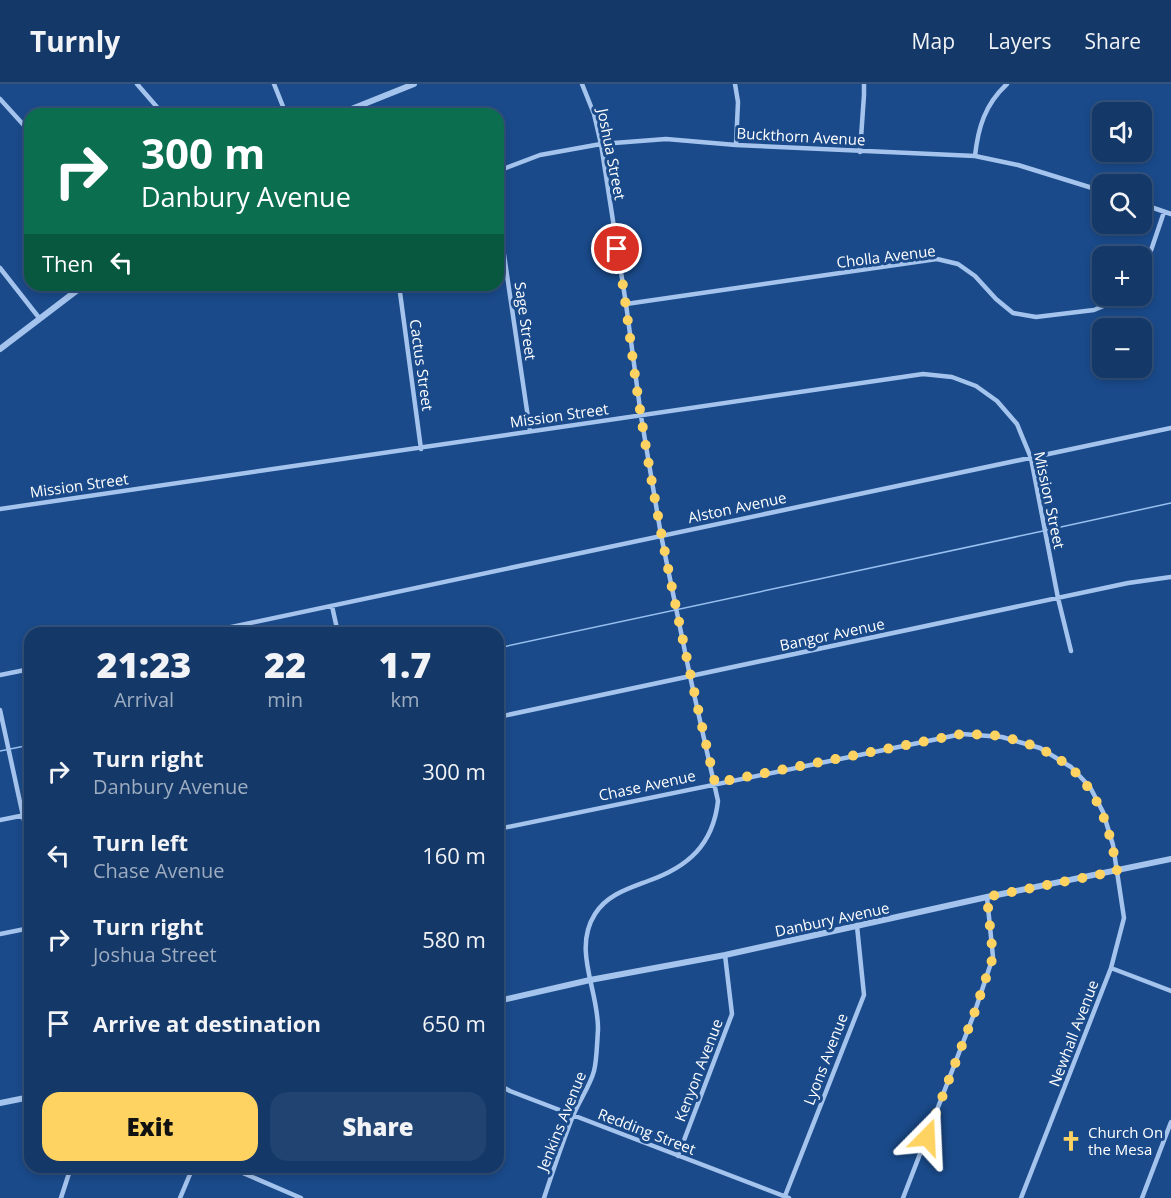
<!DOCTYPE html>
<html lang="en">
<head>
<meta charset="utf-8">
<style>
  :root { --surface:#143868; --page:#214371; --text:#f1f3f6; --muted:#9dacc0; --line:#33527c; --accent:#ffd361 }
  body { margin:0; font-family:"Open Sans",sans-serif; background:var(--page); color:var(--text); height:100vh; display:flex; flex-direction:column; font-size:22px; white-space:nowrap }
  * { box-sizing:border-box; margin:0 }
  p { font-size:20px; color:var(--muted) }
  .icon { flex:none; width:33px; height:33px; fill:none; stroke:currentColor; stroke-width:2; stroke-linecap:round; stroke-linejoin:round }
  .map { position:relative; flex:1; overflow:hidden }
  .sheet { position:absolute; left:24px; top:543px; width:480px; height:546px; display:flex; flex-direction:column; background:var(--surface); border-radius:18px; box-shadow:0 3px 9px #0003,0 0 0 2px var(--line) }
  .sheet>* { flex:none }
  .banner { position:absolute; left:24px; top:24px; width:480px; height:183px; border-radius:18px; box-shadow:0 3px 9px #0003,0 0 0 2px var(--line); background:#0b6e4f; color:#fff; overflow:hidden }
  .buttons { position:absolute; left:1092px; top:18px; display:grid; gap:12px }
  .buttons a { display:grid; place-items:center; width:60px; height:60px; border-radius:12px; background:var(--surface); box-shadow:0 3px 9px #0003,0 0 0 2px var(--line); font-size:30px }
  .pin { position:absolute; display:grid; place-items:center; width:51px; height:51px; color:#fff; margin:-26px; border:3px solid #fff; border-radius:50%; box-shadow:0 2px 6px #0007 }
  .me { position:absolute; width:66px; margin:-33px; rotate:21deg; stroke-linejoin:round; filter:drop-shadow(0 0 4px #0008) }
  .turn { display:flex; align-items:center; gap:21px; height:126px; padding:0 18px; font-size:27px }
  .turn .icon { width:78px; height:78px; stroke-width:2.5 }
  .turn b { display:block; font-size:42px; line-height:51px }
  .then { display:flex; align-items:center; height:57px; padding:0 18px; background:#0003; gap:12px; font-size:22px }
  .eta { display:flex; justify-content:space-evenly; align-items:center; height:102px; text-align:center }
  .eta b { font-size:36px; font-weight:800; line-height:42px }
  .primary-button { display:flex; gap:12px; margin-top:auto; padding:12px 18px }
  .primary-button a { flex:1; height:69px; border-radius:18px; background:var(--accent); color:#111; font-size:24px; font-weight:800; line-height:69px; text-align:center }
  .primary-button a+a { background:var(--page); color:var(--text) }
  ul { padding:0; list-style:none }
  li { display:flex; align-items:center; gap:18px; height:84px; padding:0 18px }
  li div { flex:1 }
  li b { display:block; font-size:22px }
  li em { font-style:normal }
  header { display:flex; align-items:center; gap:36px; box-sizing:border-box; height:84px; padding:0 30px; background:var(--surface); border-bottom:2px solid var(--line) }
  header strong { font-size:28px }
  nav { display:flex; gap:33px; margin-inline-start:auto; font-size:21px }
  .map>svg:first-child { display:block }
  .lines { fill:none; stroke-linecap:round; stroke-linejoin:round }
  .stream { stroke:#97bfef; stroke-width:1.5 }
  .minor { stroke:#a5c4ed; stroke-width:4.5 }
  .tertiary { stroke:#a5c4ed; stroke-width:6 }
  .route { stroke:#ffd361; stroke-width:10; stroke-dasharray:0 18 }
  .labels { text-anchor:middle; dominant-baseline:central; stroke-width:6; stroke-linejoin:round; paint-order:stroke }
  .street-label { font-size:15px; fill:#fff; stroke:#1a4a8a }
  .poi-label { font-size:15px; fill:#fff; stroke:#1a4a8a; text-anchor:start }
</style>
</head>
<body>
<header>
<strong>Turnly</strong>
<nav><a>Map</a><a>Layers</a><a>Share</a></nav>
</header>
<div class="map">
<svg width="1171" height="1114" viewBox="0 0 1171 1114">
  <rect width="100%" height="100%" fill="#1a4a8a"/>
  <g class="lines">
    <path class="stream" d="M1047,446L1171,419
      M498,564L1043,447
      M0,667L30,661"/>
    <path class="minor" d="M137,0L163,30
      M274,0L286,30
      M735,0L738,18L736,61
      M0,15L30,48
      M860,68L864,11V0
      M975,72C978,44 985,20 1007,0
      M498,87L540,71L601,60L666,55L736,61L975,72L1018,81L1102,107
      M1142,120L1171,130
      M498,130L530,347
      M0,184L40,235
      M1142,193L1164,128
      M399,201L421,365
      M626,220L937,175L958,180L975,192L996,215L1013,229L1036,233L1094,226L1127,212
      M0,425L923,290L952,293L976,302L997,317L1017,340L1031,374L1058,514L1071,567
      M332,522L338,549
      M203,549L1171,344
      M0,591L30,585
      M0,626L30,764
      M498,633L1128,499L1171,493
      M0,736L30,730
      M498,745L962,650L1002,653L1040,664L1071,683L1090,703L1103,728L1113,761L1124,834L1111,884L1021,1114
      M0,850L30,844
      M1111,884L1171,907
      M498,1000L510,1007L789,1114
      M678,1072L732,930L725,871
      M229,1083L301,1114
      M785,1112L864,911L857,842
      M61,1114L71,1083
      M180,1114L193,1083
      M544,1114C553,1087 562,1059 573,1032C579,1017 590,1002 594,987C597,975 597,958 598,946C599,907 572,866 595,830C607,811 627,805 648,797C688,783 713,761 718,717L690,592L661,451L641,332L626,220L601,60L594,30L582,0
      M903,1114L974,930L993,873L987,813
      M1142,1114L1171,1038"/>
    <path class="tertiary" d="M339,30L414,0
      M0,265L84,201
      M498,917L590,896L725,871L987,813L1171,775
      M0,1019L30,1013"/>
  </g>
  <g class="lines">
    <path class="route" d="M617,165C627,221 632,277 641,332C660,456 687,578 715,699L962,650C976,651 991,650 1004,653C1081,671 1105,713 1117,787L987,813L993,873L974,930L927,1053"/>
  </g>
  <defs>
    <g id="church-bare" transform="scale(1.62)"><path d="M-1.2-6h2.4v3.5h3.3v2.4h-3.3V6h-2.4V-.1h-3.3v-2.4h3.3Z" fill="#ffd361" stroke="#1a4a8a" stroke-width="2.5" paint-order="stroke"/></g>
  </defs>
  <g fill-rule="evenodd">
    <use href="#church-bare" x="1071" y="1057"/>
  </g>
  <g class="labels">
    <g class="street-label">
      <text transform="translate(801 52) rotate(3)">Buckthorn Avenue</text>
      <text transform="translate(612 70) rotate(79)">Joshua Street</text>
      <text transform="translate(886 172) rotate(-7)">Cholla Avenue</text>
      <text transform="translate(526 237) rotate(82)">Sage Street</text>
      <text transform="translate(422 281) rotate(82)">Cactus Street</text>
      <text transform="translate(559 331) rotate(-8)">Mission Street</text>
      <text transform="translate(79 401) rotate(-8)">Mission Street</text>
      <text transform="translate(1050 416) rotate(78)">Mission Street</text>
      <text transform="translate(737 423) rotate(-12)">Alston Avenue</text>
      <text transform="translate(832 550) rotate(-12)">Bangor Avenue</text>
      <text transform="translate(647 701) rotate(-12)">Chase Avenue</text>
      <text transform="translate(832 835) rotate(-12)">Danbury Avenue</text>
      <text transform="translate(1073 949) rotate(-69)">Newhall Avenue</text>
      <text transform="translate(825 975) rotate(-69)">Lyons Avenue</text>
      <text transform="translate(698 986) rotate(-69)">Kenyon Avenue</text>
      <text transform="translate(561 1037) rotate(-68)">Jenkins Avenue</text>
      <text transform="translate(647 1047) rotate(21)">Redding Street</text>
    </g>
    <g class="poi-label">
      <text x="1088" y="1048">Church On<tspan x="1088" dy="17">the Mesa</tspan></text>
    </g>
  </g>
</svg>
<div class="buttons">
<a><svg class="icon" aria-label="sound" viewBox="0 0 24 24"><path d="M4 9h4l5-4v14l-5-4H4zM17 9q2 3 0 6"/></svg></a>
<a><svg class="icon" aria-label="search" viewBox="0 0 24 24"><circle cx="10" cy="10" r="6"/><path d="M15 15l6 6"/></svg></a>
<a>+</a>
<a>−</a>
</div>
<div class="pin" style="left:617px;top:165px;background:#d93025"><svg class="icon" aria-label="arrive" viewBox="0 0 24 24"><path d="M6 21V4h12l-3 4 3 4H6"/></svg></div>
<svg class="me" style="left:927px;top:1053px" viewBox="-20 -20 40 40"><path d="M0-17L14 15 0 8-14 15z" fill="#ffd361" stroke="#fff" stroke-width="4"/></svg>
<div class="banner">
<div class="turn"><svg class="icon" aria-label="right" viewBox="0 0 24 24"><path d="M7 20v-9h11M14 6l5 5-5 5"/></svg><div><b>300 m</b>Danbury Avenue</div></div>
<div class="then">Then<svg class="icon" aria-label="left" viewBox="0 0 24 24"><path d="M17 20v-9H6M10 6l-5 5 5 5"/></svg></div>
</div>
<section class="sheet">
<div class="eta">
<div><b>21:23</b><p>Arrival</p></div>
<div><b>22</b><p>min</p></div>
<div><b>1.7</b><p>km</p></div>
</div>
<ul>
<li><svg class="icon" aria-label="right" viewBox="0 0 24 24"><path d="M7 20v-9h11M14 6l5 5-5 5"/></svg><div><b>Turn right</b><p>Danbury Avenue</p></div><em>300 m</em></li>
<li><svg class="icon" aria-label="left" viewBox="0 0 24 24"><path d="M17 20v-9H6M10 6l-5 5 5 5"/></svg><div><b>Turn left</b><p>Chase Avenue</p></div><em>160 m</em></li>
<li><svg class="icon" aria-label="right" viewBox="0 0 24 24"><path d="M7 20v-9h11M14 6l5 5-5 5"/></svg><div><b>Turn right</b><p>Joshua Street</p></div><em>580 m</em></li>
<li><svg class="icon" aria-label="arrive" viewBox="0 0 24 24"><path d="M6 21V4h12l-3 4 3 4H6"/></svg><div><b>Arrive at destination</b></div><em>650 m</em></li>
</ul>
<div class="primary-button"><a>Exit</a><a>Share</a></div>
</section>
</div>
</body>
</html>
